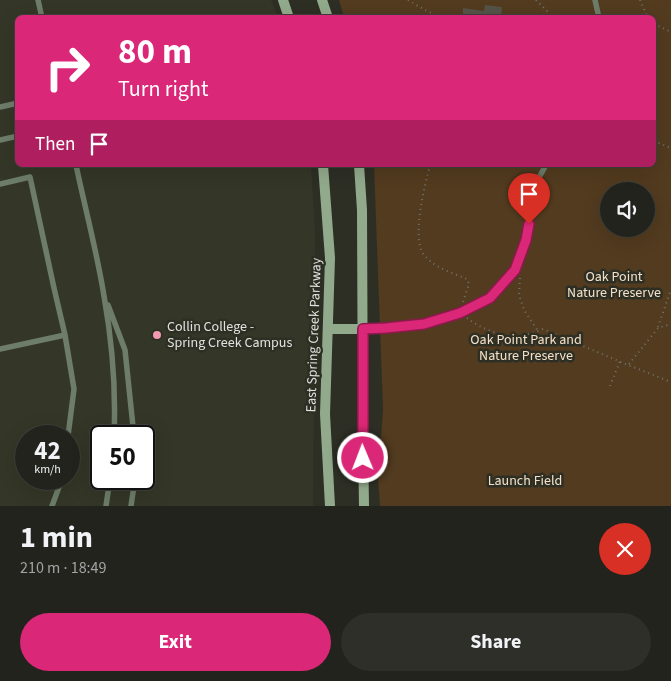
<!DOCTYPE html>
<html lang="en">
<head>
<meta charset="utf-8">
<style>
  :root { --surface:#22231c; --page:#2e2f29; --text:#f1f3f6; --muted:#a2a4a3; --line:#3f403b; --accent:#db2777 }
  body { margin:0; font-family:"Source Sans 3",sans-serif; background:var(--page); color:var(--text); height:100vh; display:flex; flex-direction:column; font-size:19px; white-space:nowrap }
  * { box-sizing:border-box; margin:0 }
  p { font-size:16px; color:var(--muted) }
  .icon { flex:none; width:28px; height:28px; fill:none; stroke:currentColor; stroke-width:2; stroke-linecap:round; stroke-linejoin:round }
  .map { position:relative; height:506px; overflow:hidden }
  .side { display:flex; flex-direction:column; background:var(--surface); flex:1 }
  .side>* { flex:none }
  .hud { position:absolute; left:15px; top:15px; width:641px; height:152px; border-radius:8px; box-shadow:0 5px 20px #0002,0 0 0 1px var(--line); background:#db2777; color:#fff; overflow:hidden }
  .fabs { position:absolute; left:600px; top:182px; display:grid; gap:10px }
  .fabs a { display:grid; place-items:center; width:55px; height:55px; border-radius:50%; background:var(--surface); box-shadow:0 5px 20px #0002,0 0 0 1px var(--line); font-size:25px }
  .speed { position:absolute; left:15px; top:425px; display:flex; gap:10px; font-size:25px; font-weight:700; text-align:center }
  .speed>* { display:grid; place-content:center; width:65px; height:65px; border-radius:50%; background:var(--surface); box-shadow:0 5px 20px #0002,0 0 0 1px var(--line); line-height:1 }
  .speed small { font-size:12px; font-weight:400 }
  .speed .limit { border:2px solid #111; border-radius:8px; background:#fff; color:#111 }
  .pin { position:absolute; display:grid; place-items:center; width:42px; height:42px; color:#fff; margin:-51px -21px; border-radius:50% 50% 50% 0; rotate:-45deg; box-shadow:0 0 5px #0007 }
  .pin .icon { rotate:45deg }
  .me { position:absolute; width:55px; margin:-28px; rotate:359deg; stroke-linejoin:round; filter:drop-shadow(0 0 4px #0008) }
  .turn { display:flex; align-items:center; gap:18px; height:105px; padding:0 20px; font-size:22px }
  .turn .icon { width:65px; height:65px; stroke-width:2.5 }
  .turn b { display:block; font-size:35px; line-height:42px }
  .then { display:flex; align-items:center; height:48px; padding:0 20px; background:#0003; gap:10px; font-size:19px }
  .round { display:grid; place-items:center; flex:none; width:52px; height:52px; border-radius:26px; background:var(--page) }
  .headline { display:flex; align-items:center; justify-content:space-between; height:85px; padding:0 20px }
  h1 { font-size:30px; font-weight:700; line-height:38px }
  .cta { display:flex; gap:10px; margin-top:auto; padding:10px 20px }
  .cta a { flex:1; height:58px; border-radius:30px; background:var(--accent); color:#fff; font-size:20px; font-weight:700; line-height:58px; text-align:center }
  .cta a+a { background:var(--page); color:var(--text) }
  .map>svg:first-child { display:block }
  .built { fill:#343727; fill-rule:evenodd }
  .green { fill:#523b1f; fill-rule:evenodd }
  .building { fill:#555247 }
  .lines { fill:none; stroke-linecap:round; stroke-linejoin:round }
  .path { stroke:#72746c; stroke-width:2; stroke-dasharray:1 4; stroke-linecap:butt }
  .service { stroke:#6e7d6a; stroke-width:5.5 }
  .secondary { stroke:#92aa8c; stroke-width:10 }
  .route-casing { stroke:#8e194d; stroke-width:12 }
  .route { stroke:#db2777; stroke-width:9 }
  .poi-dot { fill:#f19ab2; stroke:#2d2f25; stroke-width:2 }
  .labels { text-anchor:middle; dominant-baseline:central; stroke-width:5; stroke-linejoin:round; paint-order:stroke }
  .park-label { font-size:14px; fill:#f6e0c7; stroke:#2d2f25 }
  .poi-label { font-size:14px; fill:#e1e2dc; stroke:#2d2f25; text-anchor:start }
  .street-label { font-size:14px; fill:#e1e2dc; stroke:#2d2f25 }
</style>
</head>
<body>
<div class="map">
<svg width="671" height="506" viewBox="0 0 671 506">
  <rect width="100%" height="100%" fill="#2d2f25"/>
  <path class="built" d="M0,0H271L278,17L18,18V165H311L315,233L313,506H0ZM26,436H69V479H26ZM101,436H144V479H101Z"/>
  <path class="green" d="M339,0H671V506H380L378,479L383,409L374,165H654V18L344,17ZM609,191H646V229H609Z"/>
  <path class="building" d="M485,5L502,7L501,18H463V8L484,11Z"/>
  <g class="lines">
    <path class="path" d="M408,0L427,11L442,18
      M536,0L548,12L549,18
      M640,0L648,18
      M654,24L671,32
      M654,141L671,148
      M430,165C425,185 411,238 424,255C435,268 452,273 467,279L469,284L463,302
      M520,278L519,295L524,310L538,331
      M467,318C481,329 506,339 524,335C531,334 537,331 543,329L628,365L671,382
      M658,327L671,289
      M629,364L658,328L671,324
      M610,386L620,361"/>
    <path class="service" d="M38,0L42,18
      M595,0L599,18
      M0,107L18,103
      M0,140L18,136
      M76,165C85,208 97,252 104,296C112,341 116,391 114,436
      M0,184L30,177L54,288L65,335L0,349
      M108,305L125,350L134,436
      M363,329L386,328L424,324L460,313L490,298L515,270L526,240L531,208L537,181L546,165
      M65,335L74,389L68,436
      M52,506L62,479
      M106,506L110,479
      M131,506L135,479"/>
    <path class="secondary" d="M283,0L289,18
      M322,0L328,18
      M323,165L330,258L325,414L330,506
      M359,165L362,210L363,441L364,506
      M328,329H363"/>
  </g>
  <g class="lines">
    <g class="route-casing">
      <path id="route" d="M363,458V329L386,328L424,324L460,313L490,298L515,270L526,240L529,224"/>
    </g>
    <use href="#route" class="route"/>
  </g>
  <circle class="poi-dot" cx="157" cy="335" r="5"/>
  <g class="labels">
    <g class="park-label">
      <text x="614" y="277">Oak Point<tspan x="614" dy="16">Nature Preserve</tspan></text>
      <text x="526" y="340">Oak Point Park and<tspan x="526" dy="16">Nature Preserve</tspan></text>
      <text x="525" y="481">Launch Field</text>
    </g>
    <g class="poi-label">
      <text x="167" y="327">Collin College -<tspan x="167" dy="16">Spring Creek Campus</tspan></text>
    </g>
    <g class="street-label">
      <text transform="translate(314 335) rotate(-88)">East Spring Creek Parkway</text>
    </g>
  </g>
</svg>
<div class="fabs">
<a><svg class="icon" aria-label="sound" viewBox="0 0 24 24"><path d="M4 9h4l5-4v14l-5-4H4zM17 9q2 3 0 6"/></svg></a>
</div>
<div class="speed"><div>42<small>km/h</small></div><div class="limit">50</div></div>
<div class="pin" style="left:529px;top:224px;background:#d93025"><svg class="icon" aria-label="arrive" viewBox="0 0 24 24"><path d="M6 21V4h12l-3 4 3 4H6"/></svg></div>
<svg class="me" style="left:363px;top:458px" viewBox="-20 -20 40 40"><circle r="17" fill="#db2777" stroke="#fff" stroke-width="3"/><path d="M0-11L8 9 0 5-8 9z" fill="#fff"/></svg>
<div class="hud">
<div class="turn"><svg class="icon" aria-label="right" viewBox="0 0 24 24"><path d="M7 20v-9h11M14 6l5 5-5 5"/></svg><div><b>80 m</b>Turn right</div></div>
<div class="then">Then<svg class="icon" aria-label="arrive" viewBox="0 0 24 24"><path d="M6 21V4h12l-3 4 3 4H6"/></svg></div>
</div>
</div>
<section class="side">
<div class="headline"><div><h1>1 min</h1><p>210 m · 18:49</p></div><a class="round" style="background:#d93025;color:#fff"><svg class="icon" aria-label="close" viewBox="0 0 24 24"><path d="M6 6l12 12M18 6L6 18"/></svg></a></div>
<div class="cta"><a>Exit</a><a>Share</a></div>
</section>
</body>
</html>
